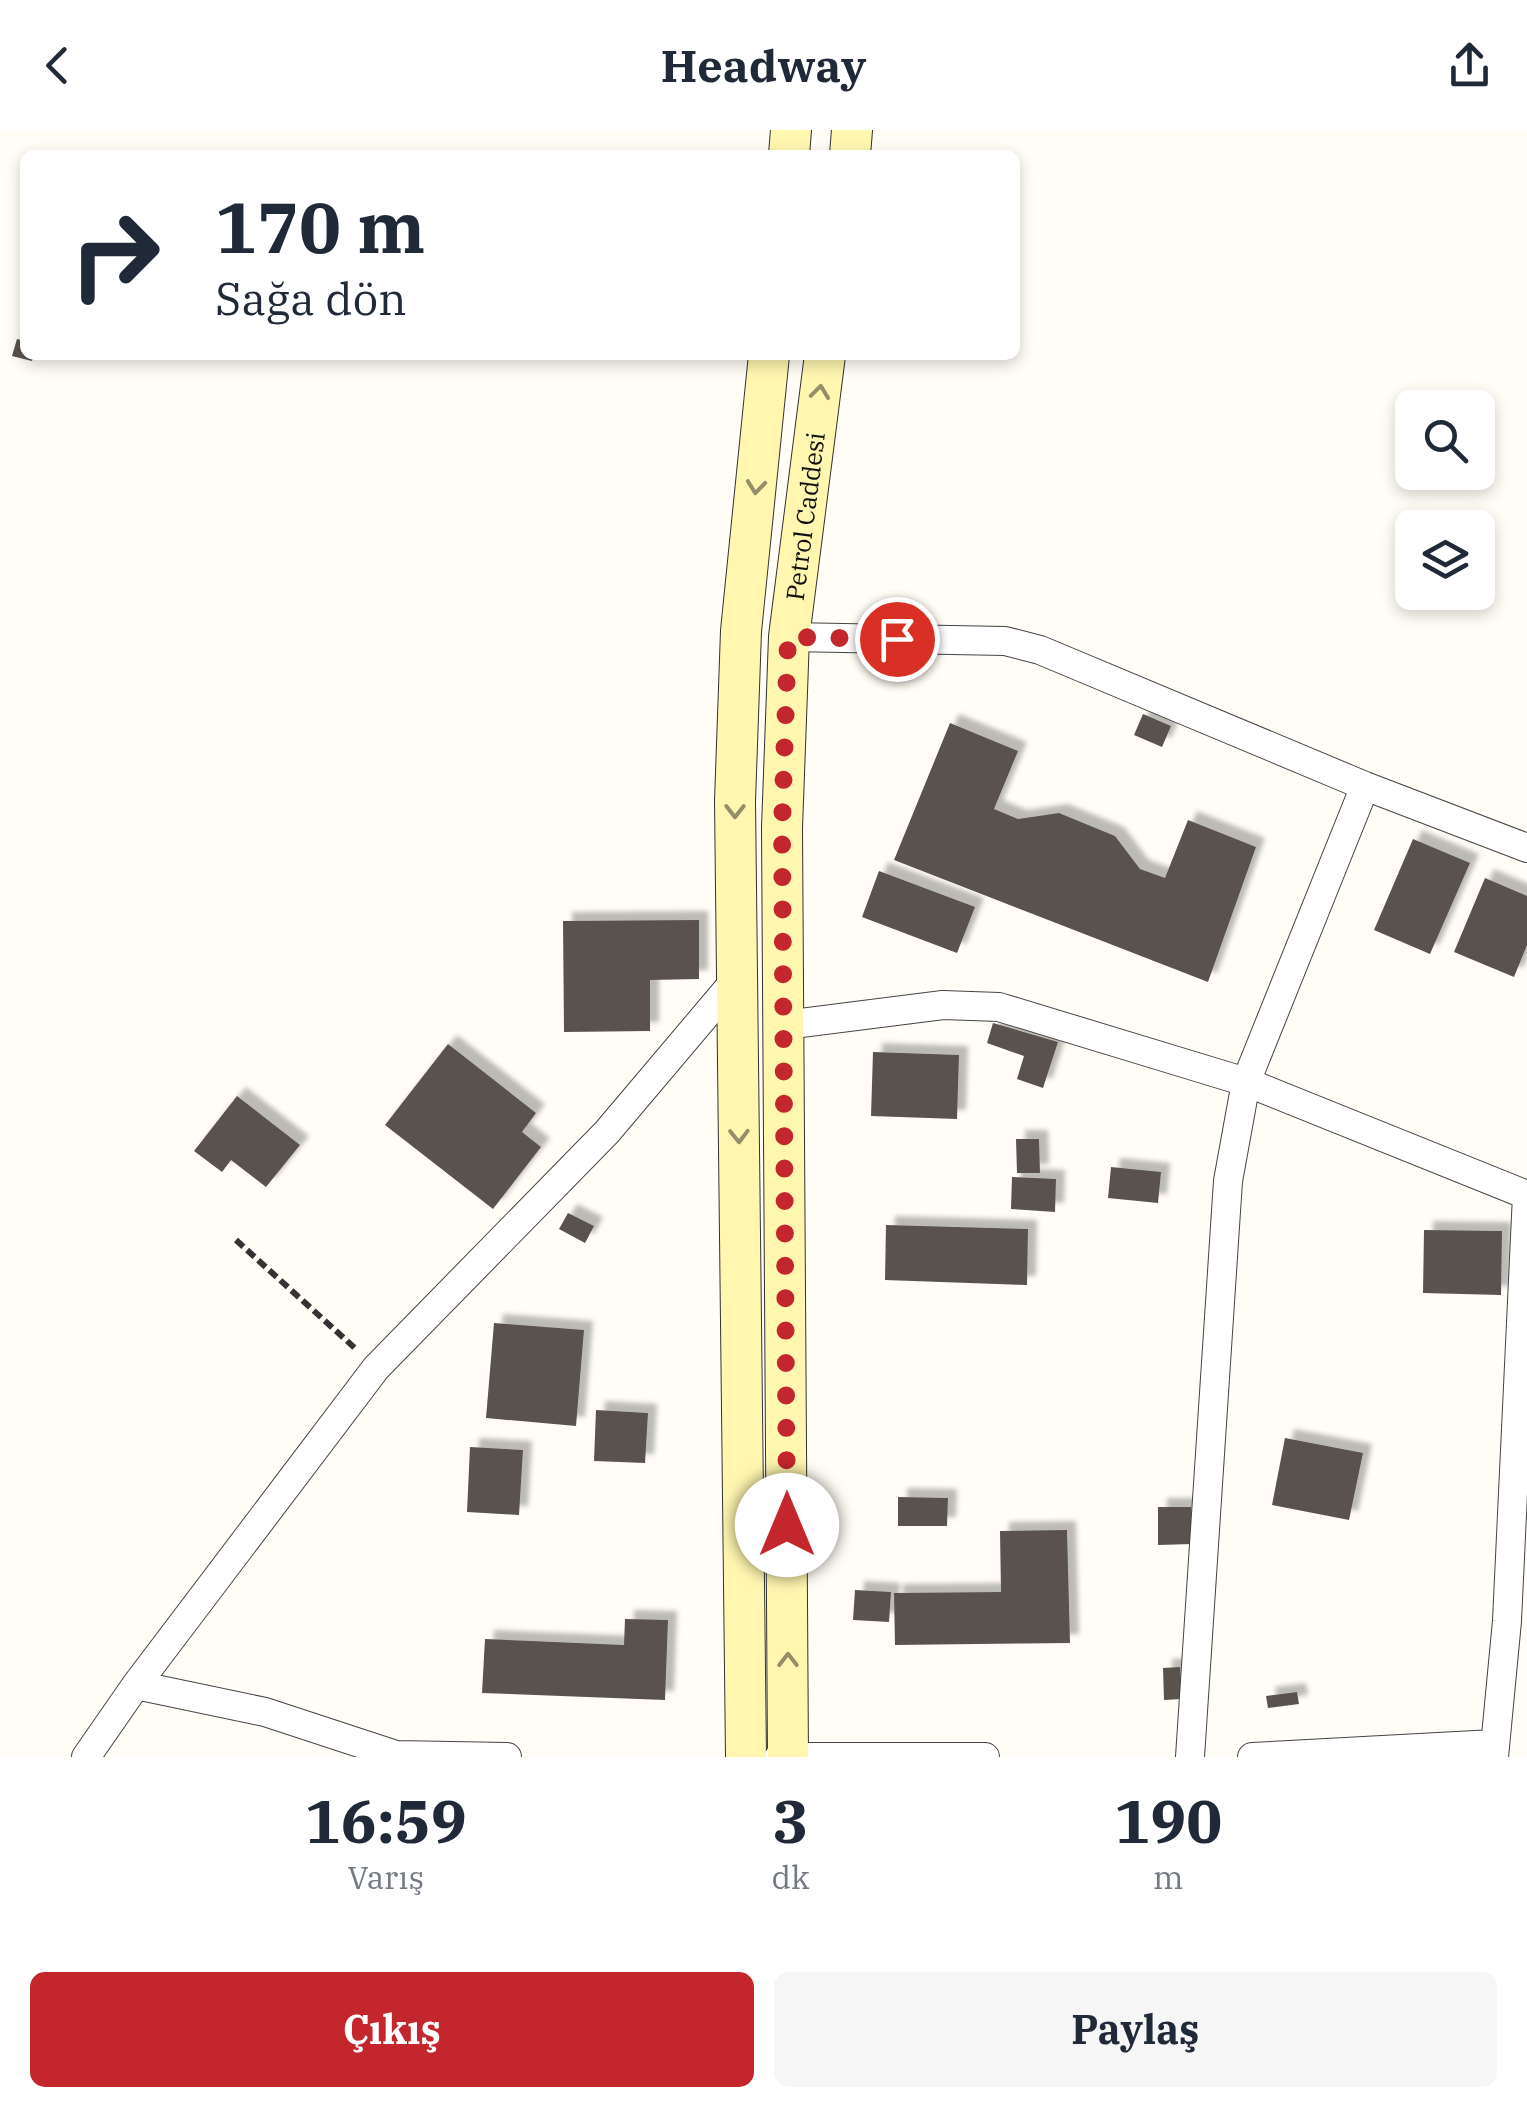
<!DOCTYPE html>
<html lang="tr">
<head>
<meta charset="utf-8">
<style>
  :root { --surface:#fff; --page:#f6f6f7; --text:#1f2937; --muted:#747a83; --accent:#c4262e }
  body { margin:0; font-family:"IBM Plex Serif",serif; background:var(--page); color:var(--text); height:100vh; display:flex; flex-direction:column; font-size:38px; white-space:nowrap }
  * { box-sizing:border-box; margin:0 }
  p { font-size:32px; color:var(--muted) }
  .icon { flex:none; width:55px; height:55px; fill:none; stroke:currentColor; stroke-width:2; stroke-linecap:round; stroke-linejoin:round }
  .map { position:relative; height:1627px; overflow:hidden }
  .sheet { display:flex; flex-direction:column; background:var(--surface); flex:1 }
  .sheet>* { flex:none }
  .hud { position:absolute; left:20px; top:20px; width:1000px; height:210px; border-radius:15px; box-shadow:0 5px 15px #0003; background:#fff; color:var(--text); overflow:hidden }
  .tools { position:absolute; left:1395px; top:260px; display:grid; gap:20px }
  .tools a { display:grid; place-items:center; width:100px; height:100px; border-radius:15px; background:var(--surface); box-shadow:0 5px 15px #0003; font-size:50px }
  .pin { position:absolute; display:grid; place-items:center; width:85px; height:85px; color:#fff; margin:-42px; border:5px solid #fff; border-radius:50%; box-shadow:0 2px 10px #0007 }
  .me { position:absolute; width:110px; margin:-55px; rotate:0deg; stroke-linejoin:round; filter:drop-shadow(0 0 8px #0008) }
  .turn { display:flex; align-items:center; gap:35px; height:210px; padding:0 30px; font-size:45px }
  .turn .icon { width:130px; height:130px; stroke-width:2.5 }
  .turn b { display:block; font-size:70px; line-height:85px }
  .eta { display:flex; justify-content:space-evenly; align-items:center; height:170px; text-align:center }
  .eta b { font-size:60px; font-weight:700; line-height:70px }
  .button { display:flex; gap:20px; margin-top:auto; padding:20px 30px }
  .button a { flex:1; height:115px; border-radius:15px; background:var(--accent); color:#fff; font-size:40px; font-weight:700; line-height:115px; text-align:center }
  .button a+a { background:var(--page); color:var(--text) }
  header { display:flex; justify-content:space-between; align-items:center; height:130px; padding:0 30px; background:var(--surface); font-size:45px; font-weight:700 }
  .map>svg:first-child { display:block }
  .building { fill:#5a524d; filter:url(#shadow) }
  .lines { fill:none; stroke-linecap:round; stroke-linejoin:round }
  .minor-casing { stroke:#444; stroke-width:30 }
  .secondary-casing { stroke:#333; stroke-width:42 }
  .path { stroke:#333; stroke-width:6; stroke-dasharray:10 5; stroke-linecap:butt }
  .minor { stroke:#fff; stroke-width:28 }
  .secondary { stroke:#fff6b0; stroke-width:40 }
  .oneway { stroke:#948f68 }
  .route { stroke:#c4262e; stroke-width:18; stroke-dasharray:0 32.4 }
  .labels { text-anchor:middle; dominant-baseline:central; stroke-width:10; stroke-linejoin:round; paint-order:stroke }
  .street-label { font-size:25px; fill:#111; stroke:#fff }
</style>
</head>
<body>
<header><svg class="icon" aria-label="back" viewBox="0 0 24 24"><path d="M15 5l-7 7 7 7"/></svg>Headway<svg class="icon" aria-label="share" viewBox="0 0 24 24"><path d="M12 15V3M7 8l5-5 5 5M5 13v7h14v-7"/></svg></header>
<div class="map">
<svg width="1527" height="1627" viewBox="0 0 1527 1627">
  <defs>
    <filter id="shadow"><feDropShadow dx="9" dy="-9" stdDeviation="2.5" flood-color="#0004"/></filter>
  </defs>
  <rect width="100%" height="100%" fill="#fffdf5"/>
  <path class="building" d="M17,209L25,211V225H34L32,231L12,226Z
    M1143,584L1171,596L1162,617L1134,605Z
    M950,593L1018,621L994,679L1018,689L1059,683L1115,706L1140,739L1165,748L1188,690L1256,717L1208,852L894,730Z
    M1413,709L1470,733L1430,824L1374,800Z
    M879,741L975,777L957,823L862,787Z
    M1485,748L1527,766V815L1514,847L1454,822Z
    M699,790V849L650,850V901L564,902L563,791Z
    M993,893L1058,912L1043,958L1017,949L1024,926L987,913Z
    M448,914L536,983L522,1002L541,1017L493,1079L385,995Z
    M873,922L959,925L957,989L871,986Z
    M237,966L300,1015L266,1057L231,1030L222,1042L194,1021Z
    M1016,1009H1039L1040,1043H1017Z
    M1111,1037L1161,1042L1158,1073L1108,1068Z
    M1012,1047L1056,1049L1055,1082L1011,1079Z
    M568,1083L594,1096L585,1113L559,1099Z
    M886,1095L1028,1099L1027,1155L885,1150Z
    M1424,1100L1502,1101L1501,1165L1423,1163Z
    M494,1193L584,1200L576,1296L486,1288Z
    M596,1280L648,1283L645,1333L594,1331Z
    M1285,1308L1363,1323L1349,1390L1272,1375Z
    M470,1317L523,1320L519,1385L467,1382Z
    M898,1367L948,1368L947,1396H898Z
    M1158,1377H1191L1192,1414L1158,1415Z
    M1067,1400L1070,1513L895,1515L894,1463L1001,1462L1000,1401Z
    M855,1460L891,1462L889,1492L853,1490Z
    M625,1489L668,1490L665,1570L482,1563L485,1509L624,1515Z
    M1180,1537L1181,1569L1164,1570L1163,1538Z
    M1297,1562L1299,1574L1268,1578L1266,1566Z"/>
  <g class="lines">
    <g class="minor-casing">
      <path id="minor" d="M789,507L1005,511L1040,520L1365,656L1527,718
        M785,895L943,875L999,877L1246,952L1527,1065
        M136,1555L265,1582L396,1625L507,1627
        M86,1627L136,1555L376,1238L607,1002L738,847
        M779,1627H985
        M1190,1627L1228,1051L1246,952L1365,656
        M1252,1627L1494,1614
        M1494,1627L1507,1491L1527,1065"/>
    </g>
    <g class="secondary-casing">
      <g id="secondary">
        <path d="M789,25L791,0"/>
        <path d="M850,25L852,0"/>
        <path d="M746,1627L735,671L741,501L769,225"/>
        <path id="s1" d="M788,1627L782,698L789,507L825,225"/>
      </g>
    </g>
    <path class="path" d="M236,1110L357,1220"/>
    <use href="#minor" class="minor"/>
    <use href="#secondary" class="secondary"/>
  </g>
  <defs><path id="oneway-chevron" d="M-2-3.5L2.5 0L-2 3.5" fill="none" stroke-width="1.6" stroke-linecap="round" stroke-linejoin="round" transform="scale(2.5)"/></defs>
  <g class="oneway">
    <use href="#oneway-chevron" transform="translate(820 262) rotate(-83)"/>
    <use href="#oneway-chevron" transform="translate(756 357) rotate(96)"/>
    <use href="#oneway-chevron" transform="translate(735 681) rotate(90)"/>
    <use href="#oneway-chevron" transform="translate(739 1006) rotate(89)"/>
    <use href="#oneway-chevron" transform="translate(788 1530) rotate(-90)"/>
  </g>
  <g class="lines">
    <path class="route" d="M787,1395L782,698L788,507L897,509"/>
  </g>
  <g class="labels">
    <g class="street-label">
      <text stroke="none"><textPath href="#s1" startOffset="1242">Petrol Caddesi</textPath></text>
    </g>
  </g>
</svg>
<div class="tools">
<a><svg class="icon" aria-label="search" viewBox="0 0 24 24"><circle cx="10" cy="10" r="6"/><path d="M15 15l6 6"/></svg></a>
<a><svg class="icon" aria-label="layers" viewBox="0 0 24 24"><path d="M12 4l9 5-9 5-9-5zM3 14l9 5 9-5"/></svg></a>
</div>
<div class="pin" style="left:897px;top:509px;background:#d93025"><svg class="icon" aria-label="arrive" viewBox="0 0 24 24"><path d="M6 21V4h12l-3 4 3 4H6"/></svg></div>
<svg class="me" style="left:787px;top:1395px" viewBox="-20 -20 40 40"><circle r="19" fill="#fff"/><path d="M0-13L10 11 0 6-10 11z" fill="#c4262e"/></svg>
<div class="hud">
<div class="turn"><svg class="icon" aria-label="right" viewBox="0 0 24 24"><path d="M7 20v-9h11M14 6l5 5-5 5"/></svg><div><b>170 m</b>Sağa dön</div></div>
</div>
</div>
<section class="sheet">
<div class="eta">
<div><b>16:59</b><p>Varış</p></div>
<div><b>3</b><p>dk</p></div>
<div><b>190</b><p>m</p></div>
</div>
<div class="button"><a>Çıkış</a><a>Paylaş</a></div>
</section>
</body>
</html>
